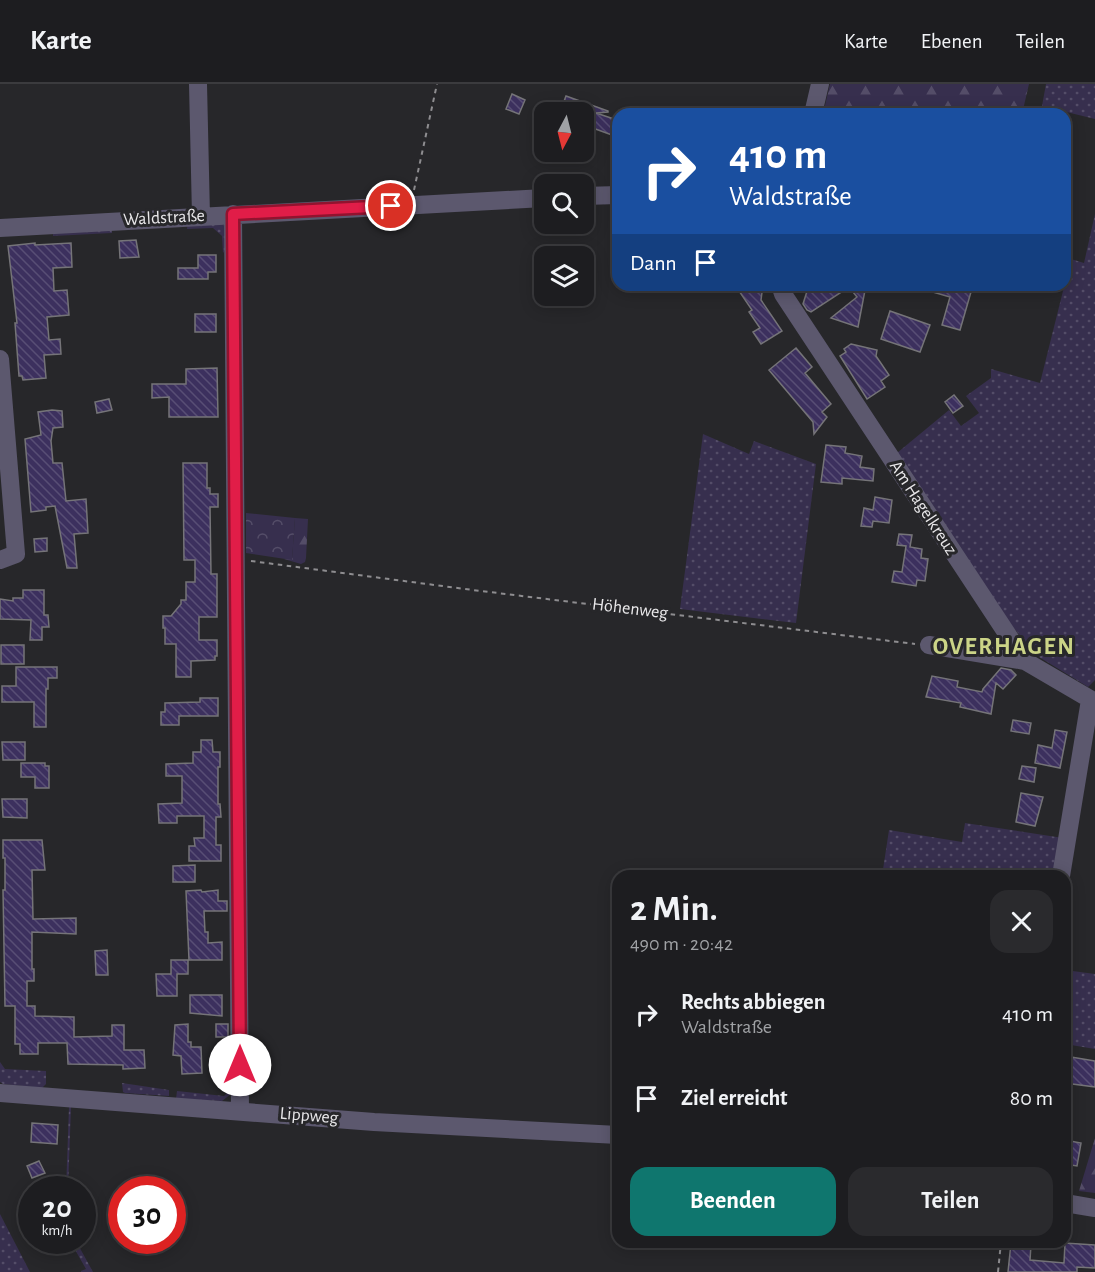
<!DOCTYPE html>
<html lang="de">
<head>
<meta charset="utf-8">
<style>
  :root { --surface:#1d1d20; --page:#2a2a2d; --text:#f1f3f6; --muted:#a0a2a5; --line:#3b3b3e; --accent:#0f766e }
  body { margin:0; font-family:"Alegreya Sans",sans-serif; background:var(--page); color:var(--text); height:100vh; display:flex; flex-direction:column; font-size:22px; white-space:nowrap }
  * { box-sizing:border-box; margin:0 }
  p { font-size:20px; color:var(--muted) }
  .icon { flex:none; width:33px; height:33px; fill:none; stroke:currentColor; stroke-width:2; stroke-linecap:round; stroke-linejoin:round }
  .map { position:relative; flex:1; overflow:hidden }
  .drawer { position:absolute; left:612px; top:786px; width:459px; height:378px; display:flex; flex-direction:column; background:var(--surface); border-radius:18px; box-shadow:0 3px 15px #0003,0 0 0 2px var(--line) }
  .drawer>* { flex:none }
  .banner { position:absolute; left:612px; top:24px; width:459px; height:183px; border-radius:18px; box-shadow:0 3px 15px #0003,0 0 0 2px var(--line); background:#1a4fa0; color:#fff; overflow:hidden }
  .needle { width:39px; rotate:187deg }
  .buttons { position:absolute; left:534px; top:18px; display:grid; gap:12px }
  .buttons a { display:grid; place-items:center; width:60px; height:60px; border-radius:12px; background:var(--surface); box-shadow:0 3px 15px #0003,0 0 0 2px var(--line); font-size:30px }
  .speed { position:absolute; left:18px; top:1092px; display:flex; gap:12px; font-size:30px; font-weight:700; text-align:center }
  .speed>* { display:grid; place-content:center; width:78px; height:78px; border-radius:50%; background:var(--surface); box-shadow:0 3px 15px #0003,0 0 0 2px var(--line); line-height:1 }
  .speed small { font-size:15px; font-weight:400 }
  .speed .limit { border:9px solid #d22; background:#fff; color:#111 }
  .pin { position:absolute; display:grid; place-items:center; width:51px; height:51px; color:#fff; margin:-26px; border:3px solid #fff; border-radius:50%; box-shadow:0 2px 6px #0007 }
  .me { position:absolute; width:66px; margin:-33px; rotate:0deg; stroke-linejoin:round; filter:drop-shadow(0 0 4px #0008) }
  .turn { display:flex; align-items:center; gap:21px; height:126px; padding:0 18px; font-size:27px }
  .turn .icon { width:78px; height:78px; stroke-width:2.5 }
  .turn b { display:block; font-size:42px; line-height:51px }
  .then { display:flex; align-items:center; height:57px; padding:0 18px; background:#0003; gap:12px; font-size:22px }
  .round { display:grid; place-items:center; flex:none; width:63px; height:63px; border-radius:18px; background:var(--page) }
  .summary { display:flex; align-items:center; justify-content:space-between; height:102px; padding:0 18px }
  h1 { font-size:36px; font-weight:700; line-height:45px }
  .primary-button { display:flex; gap:12px; margin-top:auto; padding:12px 18px }
  .primary-button a { flex:1; height:69px; border-radius:18px; background:var(--accent); color:#fff; font-size:24px; font-weight:700; line-height:69px; text-align:center }
  .primary-button a+a { background:var(--page); color:var(--text) }
  ul { padding:0; list-style:none }
  li { display:flex; align-items:center; gap:18px; height:84px; padding:0 18px }
  li div { flex:1 }
  li b { display:block; font-size:22px }
  li em { font-style:normal }
  header { display:flex; align-items:center; gap:36px; box-sizing:border-box; height:84px; padding:0 30px; background:var(--surface); border-bottom:2px solid var(--line) }
  header strong { font-size:28px }
  nav { display:flex; gap:33px; margin-inline-start:auto; font-size:21px }
  .map>svg:first-child { display:block }
  .grass { fill:url(#grass-dots) }
  .forest { fill:url(#forest-firs) }
  .park { fill:url(#park-crowns) }
  .building { fill:url(#building-back-hatch); stroke:#757478; stroke-width:1.5 }
  .lines { fill:none; stroke-linecap:round; stroke-linejoin:round }
  .path { stroke:#8e8d90; stroke-width:2; stroke-dasharray:4.5 4.5; stroke-linecap:butt }
  .minor { stroke:#5c586e; stroke-width:18 }
  .route-casing { stroke:#92132f; stroke-width:15 }
  .route { stroke:#e11d48; stroke-width:10 }
  .labels { text-anchor:middle; dominant-baseline:central; stroke-width:6; stroke-linejoin:round; paint-order:stroke }
  .street-label { font-size:18px; fill:#e9e8ea; stroke:#27272a }
  .district-label { font-size:24px; font-weight:bold; letter-spacing:1.5px; fill:#cbd487; stroke:#27272a }
</style>
</head>
<body>
<header>
<strong>Karte</strong>
<nav><a>Karte</a><a>Ebenen</a><a>Teilen</a></nav>
</header>
<div class="map">
<svg width="1095" height="1188" viewBox="0 0 1095 1188">
  <defs>
    <pattern id="grass-dots" width="8" height="8" patternUnits="userSpaceOnUse" patternTransform="scale(1.5)"><rect width="8" height="8" fill="#372f4e"/><path d="M2 2h.1M6 6h.1" fill="none" stroke="#544d68" stroke-width="1.8" stroke-linecap="round"/></pattern>
    <pattern id="forest-firs" width="22" height="20" patternUnits="userSpaceOnUse" patternTransform="scale(1.5)"><rect width="22" height="20" fill="#372f4e"/><path d="M5 1l3.5 6h-7zM16 11l3.5 6h-7z" fill="#544d68"/></pattern>
    <pattern id="park-crowns" width="20" height="18" patternUnits="userSpaceOnUse" patternTransform="scale(1.5)"><rect width="20" height="18" fill="#372f4e"/><path d="M2 6a3 3 0 1 1 6 0M12 15a3 3 0 1 1 6 0" fill="none" stroke="#544d68"/></pattern>
    <pattern id="building-back-hatch" width="6" height="6" patternUnits="userSpaceOnUse" patternTransform="scale(1.5)"><rect width="6" height="6" fill="#3c305e"/><path d="M-1 5l2 2M0 0l6 6M5-1l2 2" fill="none" stroke="#584e75"/></pattern>
  </defs>
  <rect width="100%" height="100%" fill="#27272a"/>
  <path class="grass" d="M1046,0H1095V35L1042,22Z
    M1095,130V596L1088,603L1039,573L1010,540L897,369L949,326L961,342L979,329L966,312L991,294V285L1040,299L1071,175L1084,179Z
    M214,136L224,141L226,165L223,169L222,152L213,144L187,145L188,137Z
    M111,142L112,149L53,152V145Z
    M703,350L749,370L754,357L816,380L796,539L680,525Z
    M965,739L1063,754L1056,792H882L889,746L962,758Z
    M1065,886L1095,890V965L1065,960Z
    M0,978L5,985L46,987V1000L42,1004L3,1000L0,998Z
    M122,999L169,1006V1012L125,1009L123,1008Z
    M177,1007L224,1012L227,1009L231,1010L222,1017L176,1015Z
    M69,1023H71L68,1105L66,1106Z
    M0,1130L30,1188H0Z
    M70,1157H76L93,1188H81V1187L86,1185Z"/>
  <path class="forest" d="M830,0H1029L1022,30H823Z
    M295,434L308,435L306,474L305,478L301,480L284,475H292Z
    M1095,1054V1109L1079,1107Z"/>
  <path class="park" d="M246,429L295,434L292,476L246,469Z"/>
  <path class="building" d="M512,10L525,16L519,30L506,25Z
    M566,12L608,27V28L596,29L617,36L612,51L590,43L591,41L584,38V28H560Z
    M136,156L139,173L120,174L119,157Z
    M35,159V161L71,159L72,183L53,184L54,207L67,206L69,231L47,233L49,256L60,255L61,270L44,271L46,294L23,296L22,292H19L15,239H17L8,162Z
    M198,171H216V188H208V195H178V184H198Z
    M735,201H763L761,216L782,247L761,260L753,248L760,244L749,228L752,226Z
    M809,201H866L858,243L831,234L857,213L849,203L811,228L807,226L803,220Z
    M920,201H973L960,246L942,241L950,213L919,204Z
    M890,227L930,241L920,268L881,255Z
    M195,230H216V248H195Z
    M851,260L877,266L876,272L889,291L881,297L885,303L867,315L840,272L846,268L844,265Z
    M796,264L812,283L805,289L831,320L822,328L827,333L814,350L813,338L769,286Z
    M217,284L218,333H169V313L152,314V300H186V285Z
    M954,311L963,322L953,329L945,318Z
    M109,315L112,326L97,329L95,318Z
    M52,326L62,327L63,343L53,344L51,357L53,379H62L66,417L86,415L88,449L74,450L77,484H67L55,422L46,423V426L31,428L25,355L41,351L38,328Z
    M826,361L846,363L845,369L862,372L860,383L874,385L873,397L842,394V400L821,398Z
    M183,379H207V404H210V410H218V423H210L211,490H217V533H199V556H217V572H215V576L191,577V593H176V560H165V544H163V532H171L181,520V516H186V498H195V476H184Z
    M875,413L892,416L889,439L873,437L872,443L861,442L864,424L873,426Z
    M899,450L912,451L910,463L922,465L921,474L928,475L925,497L917,496L916,502L892,498L894,487L902,488L906,462L897,461Z
    M47,454V467L35,468L34,455Z
    M23,506H44V531H48L49,543H42V556H30L31,536L0,535V515L13,517V514H23Z
    M1,561H24V580H1Z
    M16,583H57V594H48V605H46V643H34V618H2V602H16Z
    M1001,584L1011,586L1016,591L1003,605L996,599L991,630L960,623L961,619L926,613L932,592L958,597L957,603L982,608L983,605Z
    M200,614H218V632H179V641H161V628H165V619L200,618Z
    M1013,636L1031,639L1029,650L1011,647Z
    M1055,646L1067,648L1060,684L1035,679L1038,661L1052,664Z
    M201,656H212L213,668H220V683H218V720H220L221,733H216V761H221V777H189V762H195L194,754H204V732H177V739H159L158,720L182,719V692H166V680L193,679V668H201Z
    M2,658H25V676H3Z
    M21,679H45V682H49V704H35V693H21Z
    M1022,682L1036,684L1034,698L1019,695Z
    M1021,709L1043,713L1035,742L1016,738Z
    M2,715H27V734L3,733Z
    M3,756H42L45,786H32L33,835L76,834V850L32,848V885H34V897H27V922H35V932L74,933V953L112,952V941H124V966H144L145,984L123,985V981L68,980L67,959H38V970H20V960H15V922H5L3,806H5V774H3Z
    M195,781V798H173V782Z
    M201,806L202,808L218,806V817H227V827H204L205,848H208V859L222,858V876H189L186,807Z
    M107,866L108,891H96L95,867Z
    M171,876H188V890H177V912H157L156,890H171Z
    M190,911H222V932L190,929Z
    M188,940V958H191V963H201L202,989L182,990L181,972L173,971L175,941Z
    M216,940H228V953H216Z
    M1065,972L1095,977V1003L1065,999Z
    M32,1039L58,1041L57,1060L31,1058Z
    M1065,1056L1081,1059L1077,1082L1065,1080Z
    M39,1077L45,1089L32,1094L27,1082Z
    M1014,1158H1029L1028,1161H1031L1030,1176L1064,1179L1065,1159L1095,1161V1184L1077,1183V1188H1008L1011,1159Z"/>
  <g class="lines">
    <path class="path" d="M414,106L437,0
      M251,477L473,506L915,560
      M998,1188L1001,1158"/>
    <path class="minor" d="M198,0L201,132
      M813,30L820,0
      M584,112L618,111
      M233,130L240,1027
      M0,144L544,114
      M780,201L783,210L1025,577L1095,618
      M0,275L16,470L0,476
      M929,561L1025,577
      M1061,792L1090,616
      M0,1009L374,1038L618,1051
      M1065,1119L1095,1124"/>
  </g>
  <g class="lines">
    <g class="route-casing">
      <path id="route" d="M240,981L233,130L391,122"/>
    </g>
    <use href="#route" class="route"/>
  </g>
  <g class="labels">
    <g class="street-label">
      <text transform="translate(164 134) rotate(-3)">Waldstraße</text>
      <text transform="translate(923 424) rotate(57)">Am Hagelkreuz</text>
      <text transform="translate(630 525) rotate(7)">Höhenweg</text>
      <text transform="translate(309 1032) rotate(5)">Lippweg</text>
    </g>
    <g class="district-label">
      <text x="1004" y="563">OVERHAGEN</text>
    </g>
  </g>
</svg>
<div class="buttons">
<a><svg class="needle" viewBox="-14 -14 28 28"><path d="M0-13l5 13h-10z" fill="#e53935"/><path d="M0 13l5-13h-10z" fill="#a0a2a5"/></svg></a>
<a><svg class="icon" aria-label="search" viewBox="0 0 24 24"><circle cx="10" cy="10" r="6"/><path d="M15 15l6 6"/></svg></a>
<a><svg class="icon" aria-label="layers" viewBox="0 0 24 24"><path d="M12 4l9 5-9 5-9-5zM3 14l9 5 9-5"/></svg></a>
</div>
<div class="speed"><div>20<small>km/h</small></div><div class="limit">30</div></div>
<div class="pin" style="left:391px;top:122px;background:#d93025"><svg class="icon" aria-label="arrive" viewBox="0 0 24 24"><path d="M6 21V4h12l-3 4 3 4H6"/></svg></div>
<svg class="me" style="left:240px;top:981px" viewBox="-20 -20 40 40"><circle r="19" fill="#fff"/><path d="M0-13L10 11 0 6-10 11z" fill="#e11d48"/></svg>
<div class="banner">
<div class="turn"><svg class="icon" aria-label="right" viewBox="0 0 24 24"><path d="M7 20v-9h11M14 6l5 5-5 5"/></svg><div><b>410 m</b>Waldstraße</div></div>
<div class="then">Dann<svg class="icon" aria-label="arrive" viewBox="0 0 24 24"><path d="M6 21V4h12l-3 4 3 4H6"/></svg></div>
</div>
<section class="drawer">
<div class="summary"><div><h1>2 Min.</h1><p>490 m · 20:42</p></div><a class="round"><svg class="icon" aria-label="close" viewBox="0 0 24 24"><path d="M6 6l12 12M18 6L6 18"/></svg></a></div>
<ul>
<li><svg class="icon" aria-label="right" viewBox="0 0 24 24"><path d="M7 20v-9h11M14 6l5 5-5 5"/></svg><div><b>Rechts abbiegen</b><p>Waldstraße</p></div><em>410 m</em></li>
<li><svg class="icon" aria-label="arrive" viewBox="0 0 24 24"><path d="M6 21V4h12l-3 4 3 4H6"/></svg><div><b>Ziel erreicht</b></div><em>80 m</em></li>
</ul>
<div class="primary-button"><a>Beenden</a><a>Teilen</a></div>
</section>
</div>
</body>
</html>
